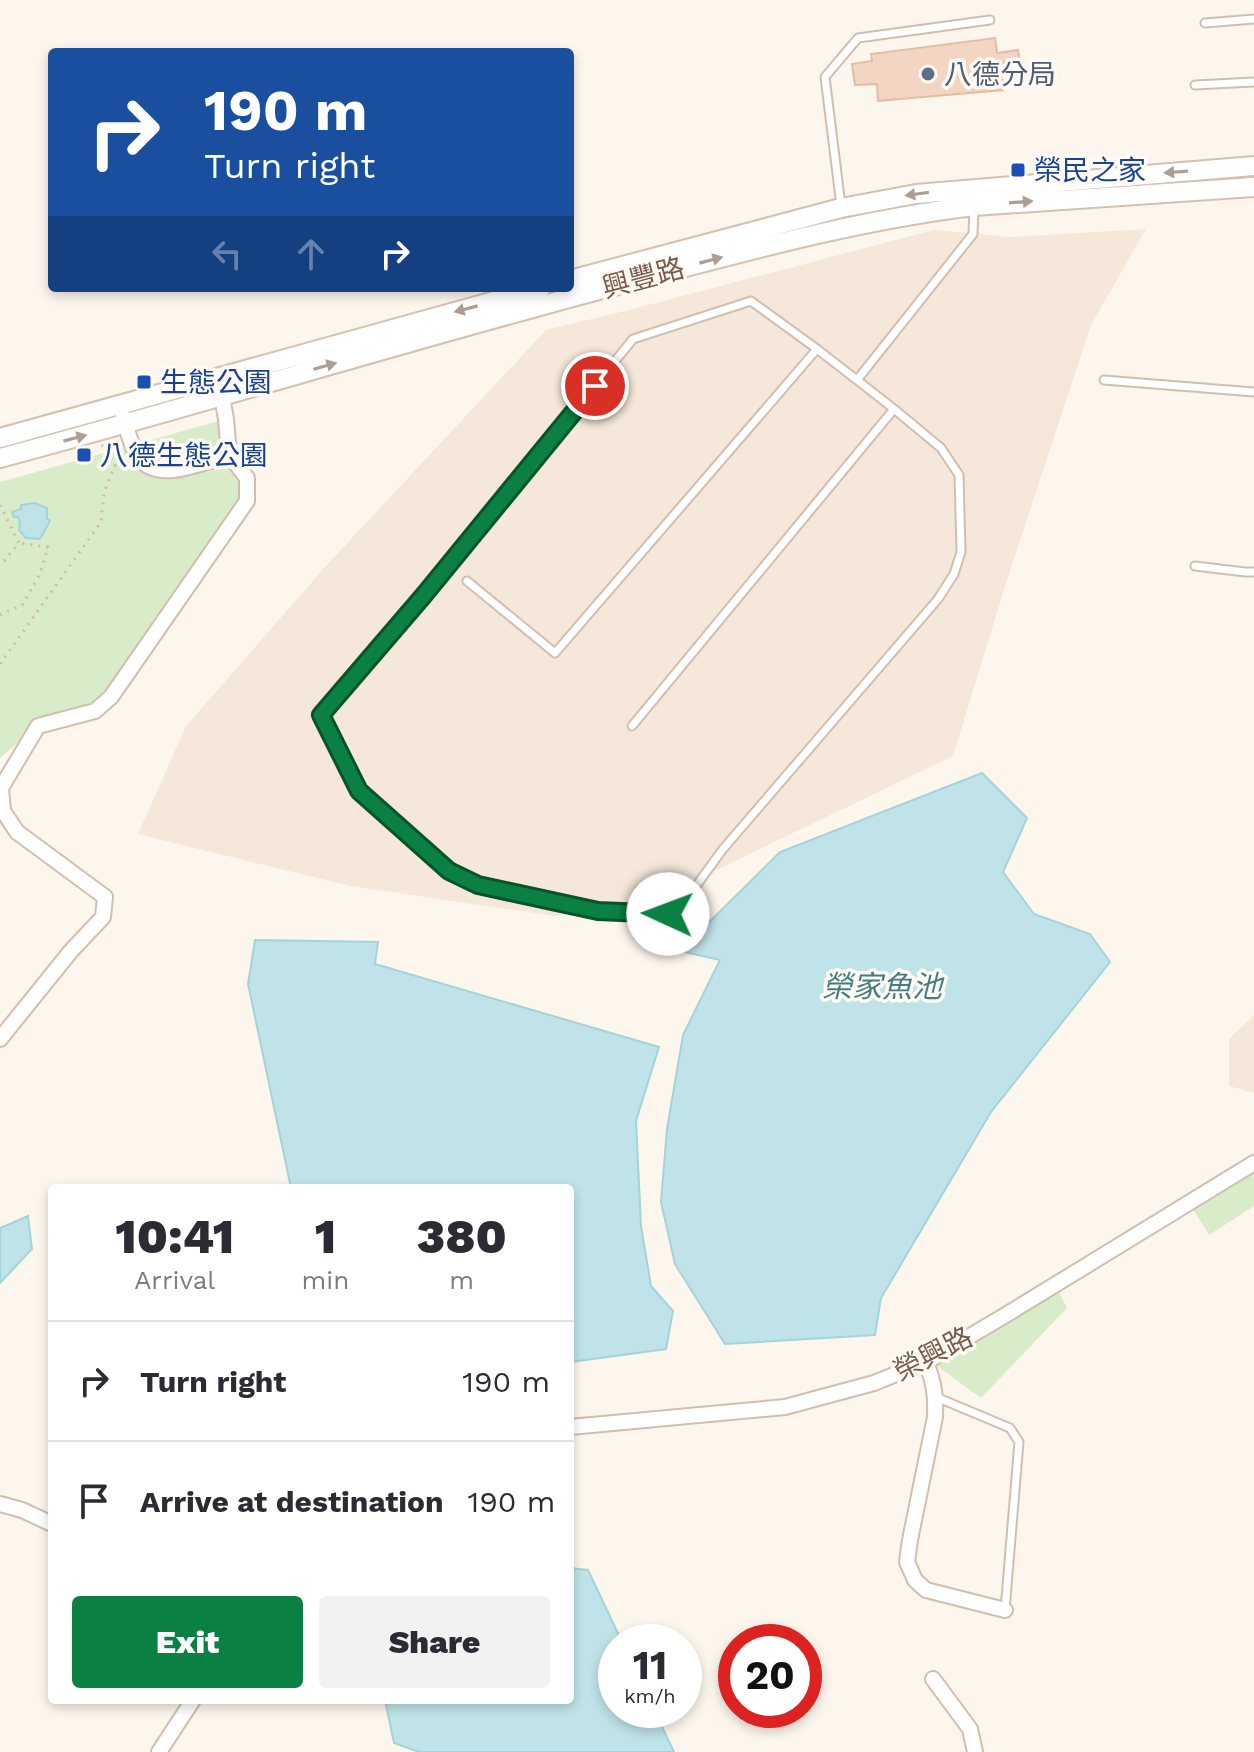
<!DOCTYPE html>
<html lang="en">
<head>
<meta charset="utf-8">
<style>
  :root { --surface:#fff; --page:#f2f2f3; --text:#2b2b33; --muted:#7c7c81; --line:#e1e1e2; --accent:#0b8043 }
  body { margin:0; font-family:"Work Sans","Noto Sans TC",sans-serif; background:var(--page); color:var(--text); height:100vh; display:flex; flex-direction:column; font-size:30px; white-space:nowrap }
  * { box-sizing:border-box; margin:0 }
  p { font-size:26px; color:var(--muted) }
  .icon { flex:none; width:44px; height:44px; fill:none; stroke:currentColor; stroke-width:2; stroke-linecap:round; stroke-linejoin:round }
  .map { position:relative; flex:1; overflow:hidden }
  .panel { position:absolute; left:48px; top:1184px; width:526px; height:520px; display:flex; flex-direction:column; background:var(--surface); border-radius:8px; box-shadow:0 4px 12px #0003 }
  .panel>* { flex:none }
  .banner { position:absolute; left:48px; top:48px; width:526px; height:244px; border-radius:8px; box-shadow:0 4px 12px #0003; background:#1a4fa0; color:#fff; overflow:hidden }
  .speed { position:absolute; left:598px; top:1624px; display:flex; gap:16px; font-size:40px; font-weight:700; text-align:center }
  .speed>* { display:grid; place-content:center; width:104px; height:104px; border-radius:50%; background:var(--surface); box-shadow:0 4px 12px #0003; line-height:1 }
  .speed small { font-size:20px; font-weight:400 }
  .speed .limit { border:12px solid #d22; background:#fff; color:#111 }
  .pin { position:absolute; display:grid; place-items:center; width:68px; height:68px; color:#fff; margin:-34px; border:4px solid #fff; border-radius:50%; box-shadow:0 2px 8px #0007 }
  .me { position:absolute; width:88px; margin:-44px; rotate:272deg; stroke-linejoin:round; filter:drop-shadow(0 0 6px #0008) }
  .turn { display:flex; align-items:center; gap:28px; height:168px; padding:0 24px; font-size:36px }
  .turn .icon { width:104px; height:104px; stroke-width:2.5 }
  .turn b { display:block; font-size:56px; line-height:68px }
  .lanes { display:flex; align-items:center; height:76px; padding:0 24px; background:#0003; justify-content:center; gap:40px; direction:ltr }
  .lanes .off { opacity:.35 }
  .eta { display:flex; justify-content:space-evenly; align-items:center; height:136px; text-align:center }
  .eta b { font-size:48px; font-weight:800; line-height:56px }
  .cta { display:flex; gap:16px; margin-top:auto; padding:16px 24px }
  .cta a { flex:1; height:92px; border-radius:8px; background:var(--accent); color:#fff; font-size:32px; font-weight:800; line-height:92px; text-align:center }
  .cta a+a { background:var(--page); color:var(--text) }
  ul { padding:0; list-style:none }
  li { display:flex; align-items:center; gap:24px; height:120px; padding:0 24px; border-top:2px solid var(--line) }
  li div { flex:1 }
  li b { display:block; font-size:30px }
  li em { font-style:normal }
  .map>svg:first-child { display:block }
  .residential { fill:#f5e8da }
  .green { fill:#d8ecc9 }
  .water { fill:#bfe3e8; stroke:#a5d3da; stroke-width:2 }
  .building { fill:#f3d5c3; stroke:#e6bba3; stroke-width:2 }
  .lines { fill:none; stroke-linecap:round; stroke-linejoin:round }
  .lane-casing { stroke:#d1beb0; stroke-width:11 }
  .street-casing { stroke:#d1beb0; stroke-width:18 }
  .secondary-casing { stroke:#d6c0b0; stroke-width:22 }
  .path { stroke:#d9b8a5; stroke-width:3; stroke-dasharray:2 6; stroke-linecap:butt }
  .lane { stroke:#fff; stroke-width:7 }
  .street { stroke:#fff; stroke-width:14 }
  .secondary { stroke:#fff; stroke-width:18 }
  .oneway { fill:#af9d94 }
  .route-casing { stroke:#07532c; stroke-width:20 }
  .route { stroke:#0b8043; stroke-width:14 }
  .service-dot { fill:#5c6f8a; stroke:#fffaf3; stroke-width:3 }
  .transit-dot { fill:#1a4fb4; stroke:#fffaf3; stroke-width:3 }
  .labels { text-anchor:middle; dominant-baseline:central; stroke-width:7; stroke-linejoin:round; paint-order:stroke }
  .service-label { font-size:28px; fill:#4e5e75; stroke:#fffaf3; text-anchor:start }
  .transit-label { font-size:28px; fill:#164399; stroke:#fffaf3; text-anchor:start }
  .street-label { font-size:28px; fill:#7a5c4d; stroke:#fffaf3 }
  .water-label { font-size:30px; font-style:italic; fill:#437c86; stroke:#fffaf3 }
</style>
</head>
<body>
<div class="map">
<svg width="1254" height="1752" viewBox="0 0 1254 1752">
  <rect width="100%" height="100%" fill="#fdf6ec"/>
  <path class="residential" d="M1146,229L1091,325L1005,586L953,756L654,900L555,916L350,886L138,834L186,726L325,567L546,330L633,309L934,230L1011,237Z
    M1254,1015V1093L1229,1086V1039Z"/>
  <path class="green" d="M226,419L247,501L111,697L38,725L0,758V482Z
    M1254,1170V1206L1209,1235L1193,1209Z
    M1058,1290L1067,1308L981,1398L933,1363Z"/>
  <path class="water" d="M34,503L47,508V518L50,521L40,539L26,538L19,530L20,523L18,517H14L12,512L21,509V505Z
    M982,773L1027,818L1003,872L1034,914L1090,934L1110,962L991,1112L881,1298L875,1335L725,1344L675,1264L661,1202L667,1129L683,1035L720,960L680,951L780,852Z
    M255,940L378,942L375,964L659,1047L636,1121L641,1226L651,1286L673,1311L666,1349L570,1362V1188H291L248,984Z
    M28,1216L32,1249L0,1283V1228Z
    M570,1568L588,1570L622,1642H616V1710H654L674,1752H419L394,1743L385,1700H570Z"/>
  <path class="building" d="M995,38L997,53L1018,50L1020,62L1001,63L1003,90L878,101L877,84L855,85L852,64L872,61L871,54Z"/>
  <g class="lines">
    <g class="lane-casing">
      <path id="lane" d="M1205,23L1254,19
        M1195,85L1254,82
        M841,206L825,77L858,38L990,20
        M817,349L751,301L633,339L424,595L321,715L359,791L449,871L478,885L598,911L668,914L696,886L723,849L938,599L954,574L961,552L959,475L941,448L894,409
        M1104,380L1254,392
        M1195,566L1245,572H1254
        M467,581L555,653L817,349L857,380L973,234L974,207
        M632,726L894,409L857,380
        M936,1397L1010,1428L1019,1442L1005,1610"/>
    </g>
    <g class="street-casing">
      <path id="street" d="M123,416C127,429 131,447 139,458C158,484 203,462 229,455
        M0,1039L71,951L103,917L105,897L17,832L3,811L1,788L38,726L95,711L111,697L247,501V478L229,455L226,419L220,386
        M926,1362C934,1383 936,1395 935,1417L910,1540L907,1562L915,1580L926,1590L1005,1610
        M570,1427L785,1407L874,1383L926,1362L1004,1316L1254,1163
        M0,1504L22,1510L52,1524
        M933,1679L970,1729L975,1752
        M159,1752L193,1700"/>
    </g>
    <g class="secondary-casing">
      <path id="secondary" d="M570,280L841,208L916,194L1254,166
        M0,438L541,288
        M0,458C209,402 416,338 625,283C740,253 856,220 974,206L1254,187"/>
    </g>
    <path class="path" d="M0,505L19,543L4,561L0,563
      M0,615L22,605L40,574L48,547L19,543
      M0,664L101,522L104,493L115,465L102,445"/>
    <use href="#lane" class="lane"/>
    <use href="#street" class="street"/>
    <use href="#secondary" class="secondary"/>
  </g>
  <defs><path id="oneway-solid" d="M-6-.8H1V-3.2L6.5 0L1 3.2V.8H-6Z" transform="scale(2)"/></defs>
  <g class="oneway">
    <use href="#oneway-solid" transform="translate(1176 172) rotate(176)"/>
    <use href="#oneway-solid" transform="translate(917 194) rotate(172)"/>
    <use href="#oneway-solid" transform="translate(1021 202) rotate(-4)"/>
    <use href="#oneway-solid" transform="translate(711 260) rotate(-15)"/>
    <use href="#oneway-solid" transform="translate(466 309) rotate(165)"/>
    <use href="#oneway-solid" transform="translate(325 366) rotate(-16)"/>
    <use href="#oneway-solid" transform="translate(75 438) rotate(-15)"/>
  </g>
  <g class="lines">
    <g class="route-casing">
      <path id="route" d="M595,386L424,595L321,715L359,791L449,871L478,885L598,911L668,914"/>
    </g>
    <use href="#route" class="route"/>
  </g>
  <circle class="service-dot" cx="928" cy="74" r="8"/>
  <g class="transit-dot">
    <rect x="1010" y="162" width="16" height="16" rx="4"/>
    <rect x="136" y="374" width="16" height="16" rx="4"/>
    <rect x="76" y="447" width="16" height="16" rx="4"/>
  </g>
  <g class="labels">
    <g class="service-label">
      <text x="944" y="74">八德分局</text>
    </g>
    <g class="transit-label">
      <text x="1034" y="170">榮民之家</text>
      <text x="160" y="382">生態公園</text>
      <text x="100" y="455">八德生態公園</text>
    </g>
    <g class="street-label">
      <text transform="translate(643 278) rotate(-15)">興豐路</text>
      <text transform="translate(933 1354) rotate(-27)">榮興路</text>
    </g>
    <g class="water-label">
      <text x="882" y="986">榮家魚池</text>
    </g>
  </g>
</svg>
<div class="speed"><div>11<small>km/h</small></div><div class="limit">20</div></div>
<div class="pin" style="left:595px;top:386px;background:#d93025"><svg class="icon" aria-label="arrive" viewBox="0 0 24 24"><path d="M6 21V4h12l-3 4 3 4H6"/></svg></div>
<svg class="me" style="left:668px;top:914px" viewBox="-20 -20 40 40"><circle r="19" fill="#fff"/><path d="M0-13L10 11 0 6-10 11z" fill="#0b8043"/></svg>
<div class="banner">
<div class="turn"><svg class="icon" aria-label="right" viewBox="0 0 24 24"><path d="M7 20v-9h11M14 6l5 5-5 5"/></svg><div><b>190 m</b>Turn right</div></div>
<div class="lanes"><svg class="icon off" aria-label="left" viewBox="0 0 24 24"><path d="M17 20v-9H6M10 6l-5 5 5 5"/></svg><svg class="icon off" aria-label="ahead" viewBox="0 0 24 24"><path d="M12 20V5M6 11l6-6 6 6"/></svg><svg class="icon" aria-label="right" viewBox="0 0 24 24"><path d="M7 20v-9h11M14 6l5 5-5 5"/></svg></div>
</div>
<section class="panel">
<div class="eta">
<div><b>10:41</b><p>Arrival</p></div>
<div><b>1</b><p>min</p></div>
<div><b>380</b><p>m</p></div>
</div>
<ul>
<li><svg class="icon" aria-label="right" viewBox="0 0 24 24"><path d="M7 20v-9h11M14 6l5 5-5 5"/></svg><div><b>Turn right</b></div><em>190 m</em></li>
<li><svg class="icon" aria-label="arrive" viewBox="0 0 24 24"><path d="M6 21V4h12l-3 4 3 4H6"/></svg><div><b>Arrive at destination</b></div><em>190 m</em></li>
</ul>
<div class="cta"><a>Exit</a><a>Share</a></div>
</section>
</div>
</body>
</html>
